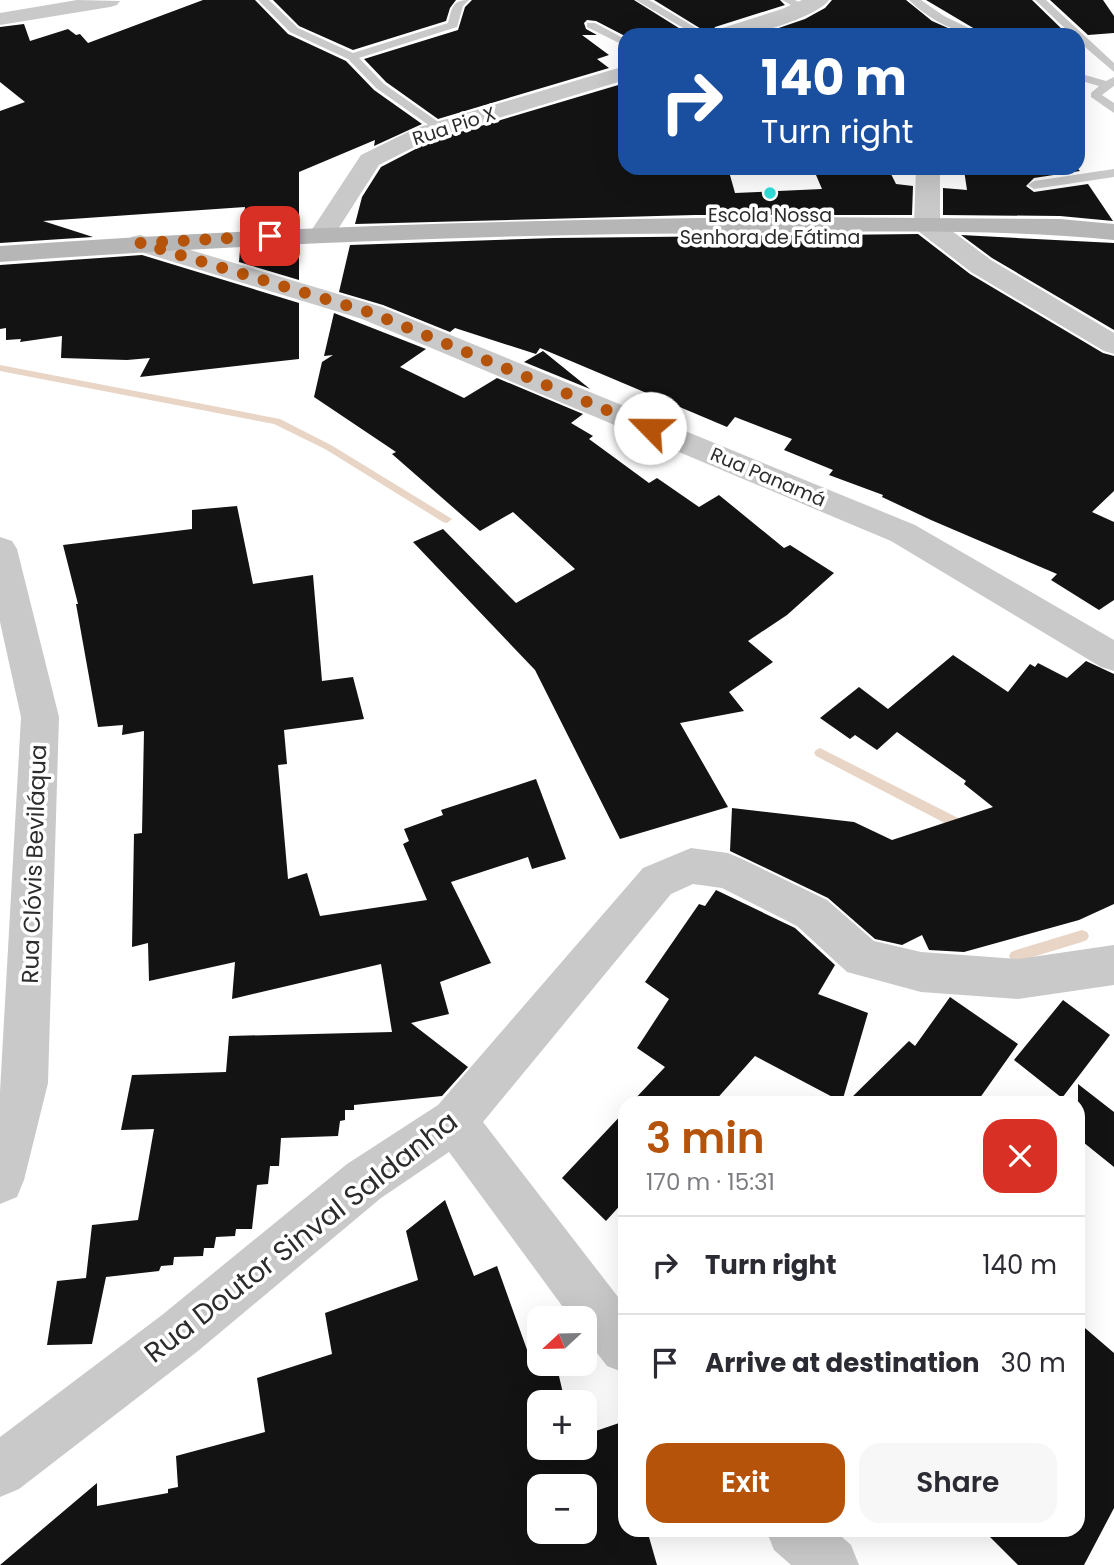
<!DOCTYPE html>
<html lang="en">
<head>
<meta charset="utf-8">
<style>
  :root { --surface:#fff; --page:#f7f7f7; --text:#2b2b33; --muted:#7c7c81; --line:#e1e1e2; --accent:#b45309 }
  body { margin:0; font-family:Poppins,sans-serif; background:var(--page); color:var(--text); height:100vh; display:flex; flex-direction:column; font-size:26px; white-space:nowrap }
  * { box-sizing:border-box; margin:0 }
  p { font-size:23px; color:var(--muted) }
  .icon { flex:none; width:38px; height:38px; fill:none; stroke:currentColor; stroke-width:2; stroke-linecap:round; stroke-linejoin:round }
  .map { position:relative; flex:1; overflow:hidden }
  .details { position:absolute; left:618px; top:1096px; width:467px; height:441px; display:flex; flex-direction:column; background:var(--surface); border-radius:21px; box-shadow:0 7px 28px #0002 }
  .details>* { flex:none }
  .top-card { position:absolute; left:618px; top:28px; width:467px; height:147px; border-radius:21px; box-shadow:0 7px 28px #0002; background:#1a4fa0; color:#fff; overflow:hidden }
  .needle { width:46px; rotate:248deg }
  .fabs { position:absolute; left:527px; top:1306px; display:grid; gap:14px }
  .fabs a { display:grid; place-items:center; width:70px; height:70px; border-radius:14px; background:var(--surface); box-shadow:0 7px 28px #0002; font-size:35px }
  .pin { position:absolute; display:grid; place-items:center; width:60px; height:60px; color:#fff; margin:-30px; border-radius:14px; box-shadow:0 4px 10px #0006 }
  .me { position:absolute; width:77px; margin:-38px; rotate:293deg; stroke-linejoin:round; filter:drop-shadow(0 0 5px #0008) }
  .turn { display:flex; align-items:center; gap:24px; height:147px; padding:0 28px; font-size:32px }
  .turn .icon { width:91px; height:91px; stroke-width:2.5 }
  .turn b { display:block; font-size:49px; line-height:60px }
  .round { display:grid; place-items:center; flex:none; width:74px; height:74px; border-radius:21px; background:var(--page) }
  .overview { display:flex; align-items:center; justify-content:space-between; height:119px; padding:0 28px }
  h1 { font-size:42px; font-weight:600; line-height:52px; color:var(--accent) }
  .button { display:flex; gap:14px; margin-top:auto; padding:14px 28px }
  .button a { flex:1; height:80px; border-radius:21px; background:var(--accent); color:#fff; font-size:28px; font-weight:600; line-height:80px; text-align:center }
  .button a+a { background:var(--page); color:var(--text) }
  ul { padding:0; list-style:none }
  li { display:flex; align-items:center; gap:21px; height:98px; padding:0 28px; border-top:2px solid var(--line) }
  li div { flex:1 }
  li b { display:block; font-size:26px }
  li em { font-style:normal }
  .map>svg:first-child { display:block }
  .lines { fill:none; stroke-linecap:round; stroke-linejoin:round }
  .stream { fill:#e9d5c6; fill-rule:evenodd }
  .building { fill:#131313; fill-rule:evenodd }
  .lane { fill:#c9c9c9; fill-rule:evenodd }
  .street { fill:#c9c9c9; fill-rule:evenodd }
  .secondary { fill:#b6b6b6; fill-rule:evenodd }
  .route { stroke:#b45309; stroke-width:12; stroke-dasharray:0 21.6 }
  .poi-dot { fill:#31dfda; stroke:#fff; stroke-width:2.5 }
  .labels { text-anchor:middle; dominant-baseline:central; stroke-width:7; stroke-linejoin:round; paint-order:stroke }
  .far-street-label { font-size:19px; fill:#2c2c2c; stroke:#fff }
  .far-poi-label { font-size:19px; fill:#2c2c2c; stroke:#fff }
  .street-label { font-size:23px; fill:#2c2c2c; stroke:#fff }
  .near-street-label { font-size:28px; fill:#2c2c2c; stroke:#fff }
</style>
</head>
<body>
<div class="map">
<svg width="1114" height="1565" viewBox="0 0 1114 1565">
  <rect width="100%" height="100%" fill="#fff"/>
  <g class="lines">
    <path class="stream" d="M0,365L280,419L331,445L452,519L447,523L443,522L325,449L274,424L0,371Z
      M820,748L968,823L970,827L968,831L964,832L960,831L816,756L814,753L816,750Z
      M1082,930L1087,932L1089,936L1087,940L1082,942L1016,962L1011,960L1009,956L1011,952L1016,950Z"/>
  </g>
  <path class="building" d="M203,0H255L288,34L346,61L374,90L422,124L374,146L375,140L299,172V226L242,229L245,207L43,221L93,237L0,243V111L25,102L0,82V27L24,24L30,41L68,29L76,35L80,34L88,43Z
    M273,0H456L450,8L446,21L353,50L299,26Z
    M472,0H634L690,35H623L596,21L587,20L584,23L586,29L597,35H582L609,55L597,59L609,68L438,119L386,82L364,59L458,30L465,7Z
    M654,0H780L785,5L715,27L711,35Z
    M832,0H906L932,21L964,35H758L805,19L825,8Z
    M926,0H1032L1068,35H985Z
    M1050,0H1103L1114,16V33L1088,35Z
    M625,83V168H728L735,193L822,189L813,168H888L896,184L913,186L912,215H695L355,224L362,197L381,167L433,140Z
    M995,168H1077L1080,171L1034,178L1026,186L1034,192L1088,184L1113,221L1060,216L943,215V188L967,190L964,170Z
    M918,234L970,274L1103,353L1114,356V491L1092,512L1114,522V600L1099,610L1051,580L1057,574L931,520L882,497L883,495L829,475L833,470L784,450L792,439L735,417L727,427L540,348L536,354L455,328L450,332L383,305L339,292L350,245L554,238Z
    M961,235L1114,243V330L992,258Z
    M299,247V280L239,262L240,250Z
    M142,255L299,303V359L140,377L150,358L127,360L61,358L62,336L20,342L21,339L6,340V328L0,329V265Z
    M334,313L426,349L400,367L464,398L497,378L583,414L571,423L593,436L589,439L649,483L657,478L699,507L719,495L784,548L790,545L834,573L787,615L748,641L773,662L729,692L744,711L680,723L728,807L620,839L535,670L413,542L443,529L516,603L575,569L513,512L480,531L392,454L396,452L314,397L322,362L333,355L324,356Z
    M543,351L590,389L524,362Z
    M237,506L253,584L313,575L322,681L353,677L364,719L284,730L287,764L278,765L288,879L307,873L320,916L427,900L403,844L409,841L404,829L443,815L441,810L536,779L566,859L532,869L528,857L451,882L491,963L440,982L449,1014L411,1023L468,1067L442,1096L354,1105V1110H345V1120L340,1121L338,1136L281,1138L279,1166H270L268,1184L257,1185L252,1229H236L235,1236L216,1237L214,1248H204L203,1256L174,1257L173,1265L161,1266L159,1271L106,1277L92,1344L47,1345L57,1281L86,1278L92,1225L138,1220L154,1129L121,1130L132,1075L226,1072L229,1036L392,1032L381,964L232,999L235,962L149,981L148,943L132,947L134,834L142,833L144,731L122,735L123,725L98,727L76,604H78L63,545L192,529V510Z
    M953,655L1008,692L1030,664L1035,667L1038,663L1067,678L1086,661L1114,674V904L1079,920L964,952L929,950L922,935L902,945L875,939L828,898L730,851L732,808L854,822L892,840L993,807L964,784L966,781L897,732L877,750L855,735L850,739L820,718L859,687L888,709Z
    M716,890L795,928L835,965L818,994L868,1013L842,1102L755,1056L714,1102H632L665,1067L637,1048L669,999L645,982L699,904L705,906Z
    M950,997L1018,1044L977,1102H847L909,1041L915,1046Z
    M1063,1000L1110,1035L1062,1098L1014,1060Z
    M1078,1084L1114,1112V1167L1078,1138Z
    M625,1111V1200L606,1221L562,1178Z
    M445,1200L474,1276L497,1266L530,1358L539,1355V1363H556L565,1402H539V1447H584V1435L625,1421V1530H647L657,1565H0L97,1483V1506L168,1493V1489L178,1487L176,1456L265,1432L257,1378L332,1354L325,1313L418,1280L406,1231ZM539,1486H584V1531H539Z
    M1078,1322L1114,1353V1508L1084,1565H1018L983,1530H1078Z"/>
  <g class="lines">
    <path class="lane" d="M258,0H269L298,28L353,53L448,23C452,8 452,0 469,0L463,6L457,27L359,58L384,84L447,128L437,131L376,88L348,59L290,32Z
      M636,0H649L708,35H695Z
      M782,0H795L809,8L800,10Z
      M909,0H921L944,16L983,35C957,35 927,18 909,0Z
      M1035,0H1046L1114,63V72L1078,41V35H1072Z
      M587,23H595L625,39V46L587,27Z
      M1078,73L1106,81L1114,77V86L1102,95L1114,103V113L1091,97V93L1099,86L1078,80Z
      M1114,169V177L1034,189L1028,185L1034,181Z"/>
    <path class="street" d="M77,0L120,1L117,5L110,7L0,25V13Z
      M802,0H829C819,15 766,31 747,35C736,37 724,35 713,35L716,30L782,9Z
      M625,66V80L432,138L379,165L331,240L322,242L313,240L309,234L361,155L416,128Z
      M916,168H940V222L991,260L1114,333V354L1104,351L971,272L918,231L914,225Z
      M140,235L382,307L915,525L1114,640V671L1101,667L891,541L362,319L131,249L127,243L131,237Z
      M0,537L12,541L17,549L59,717L48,1083L24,1180L17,1197L0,1204V1092L21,717L0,622Z
      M691,848L728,853L742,859L827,900L874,941L921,952L1018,959L1114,945V985L1018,999L921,992L847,972L797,926L722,888L693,884L671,894L483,1122L625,1306V1373L607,1366L584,1336V1318H571L449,1152L381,1198L198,1351L19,1489L0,1497V1437L162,1315L347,1164L438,1105L643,868Z
      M766,1530H834L851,1545L859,1565H791L774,1550Z"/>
    <path class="secondary" d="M795,217L1060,219L1114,224V240C990,228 863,232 739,233C492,234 246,244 0,262V246C265,227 529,219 795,217Z"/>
  </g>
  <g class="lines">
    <path class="route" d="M270,236L140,243L372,313L650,428"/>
  </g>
  <circle class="poi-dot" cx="770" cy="193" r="7"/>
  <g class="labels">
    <g class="far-street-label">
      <text transform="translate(454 126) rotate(-18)">Rua Pio X</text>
      <text transform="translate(768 477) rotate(23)">Rua Panamá</text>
    </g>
    <g class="far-poi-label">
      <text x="770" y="215">Escola Nossa<tspan x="770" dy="22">Senhora de Fátima</tspan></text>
    </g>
    <g class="street-label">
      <text transform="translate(34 864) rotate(-88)">Rua Clóvis Beviláqua</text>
    </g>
    <g class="near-street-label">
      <text transform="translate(301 1237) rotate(-38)">Rua Doutor Sinval Saldanha</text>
    </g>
  </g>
</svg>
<div class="fabs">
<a><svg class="needle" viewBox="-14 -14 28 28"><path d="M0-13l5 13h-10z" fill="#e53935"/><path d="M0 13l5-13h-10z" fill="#7c7c81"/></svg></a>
<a>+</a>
<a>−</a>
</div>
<div class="pin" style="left:270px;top:236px;background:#d93025"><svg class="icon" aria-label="arrive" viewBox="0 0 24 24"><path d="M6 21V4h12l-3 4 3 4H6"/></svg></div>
<svg class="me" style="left:650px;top:428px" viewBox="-20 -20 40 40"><circle r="19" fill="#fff"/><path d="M0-13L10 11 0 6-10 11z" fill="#b45309"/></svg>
<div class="top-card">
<div class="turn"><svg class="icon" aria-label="right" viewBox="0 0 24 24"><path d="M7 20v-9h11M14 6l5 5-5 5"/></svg><div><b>140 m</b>Turn right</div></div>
</div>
<section class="details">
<div class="overview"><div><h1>3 min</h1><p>170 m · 15:31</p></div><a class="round" style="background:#d93025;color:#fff"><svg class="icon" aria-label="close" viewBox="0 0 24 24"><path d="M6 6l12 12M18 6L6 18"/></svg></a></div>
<ul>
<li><svg class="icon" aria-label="right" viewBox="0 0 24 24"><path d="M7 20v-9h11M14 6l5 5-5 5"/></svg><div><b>Turn right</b></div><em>140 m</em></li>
<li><svg class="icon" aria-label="arrive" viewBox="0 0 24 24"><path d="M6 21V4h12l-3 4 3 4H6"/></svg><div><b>Arrive at destination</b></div><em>30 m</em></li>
</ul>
<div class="button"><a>Exit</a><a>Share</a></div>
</section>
</div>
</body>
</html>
